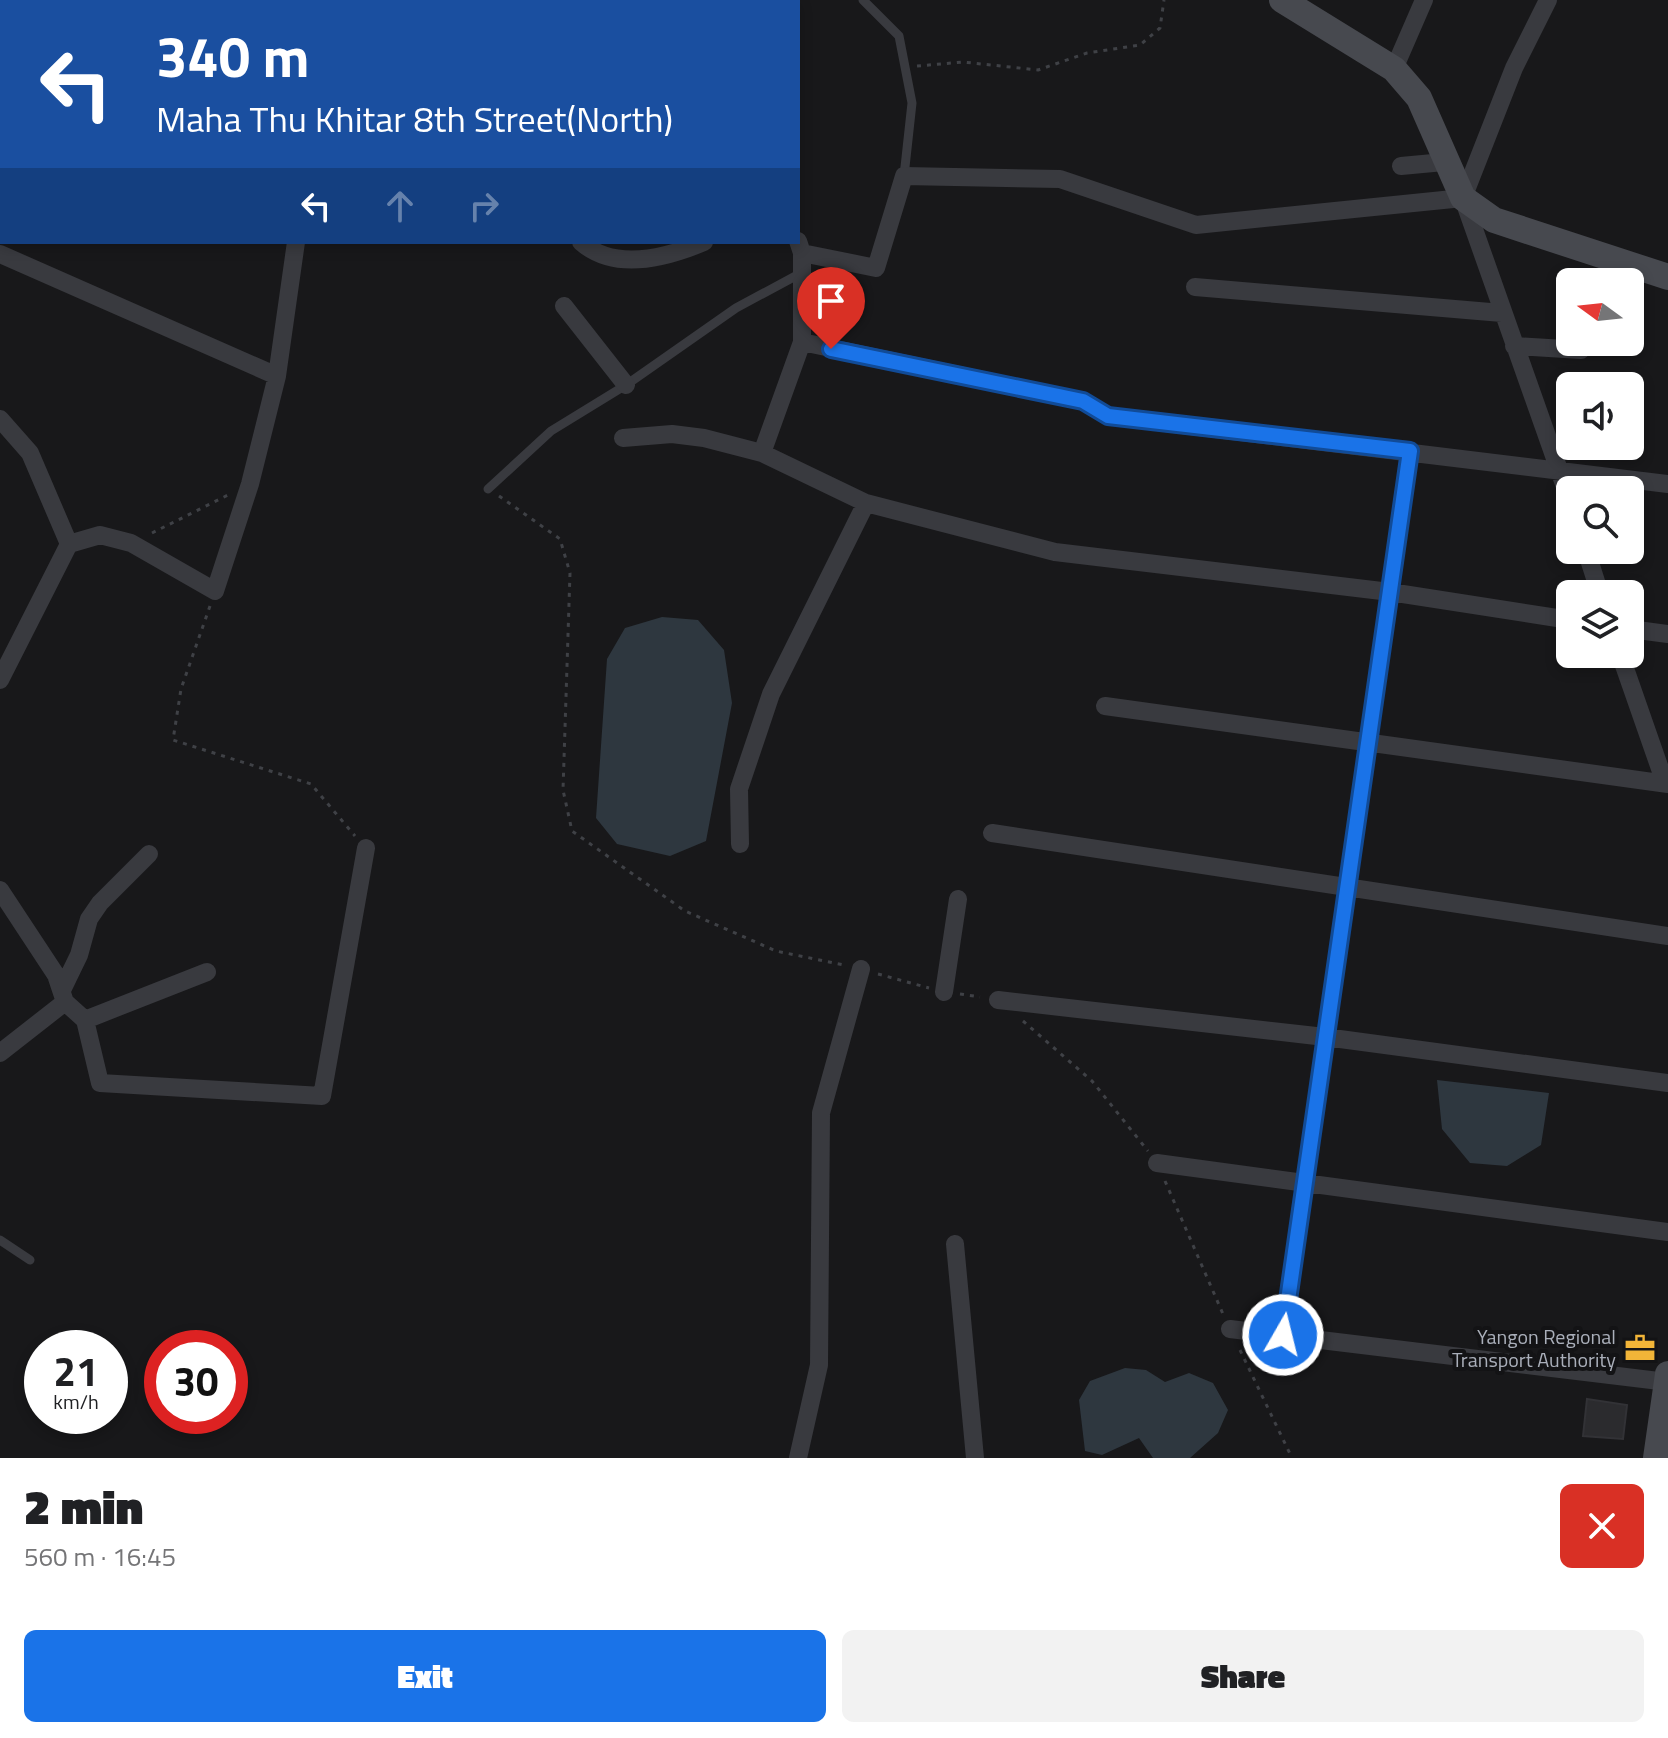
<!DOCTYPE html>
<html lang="en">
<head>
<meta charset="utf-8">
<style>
  :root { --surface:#fff; --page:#f2f2f2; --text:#202124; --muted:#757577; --accent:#1a73e8 }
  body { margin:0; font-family:"Titillium Web",sans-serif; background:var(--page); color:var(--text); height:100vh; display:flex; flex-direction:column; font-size:30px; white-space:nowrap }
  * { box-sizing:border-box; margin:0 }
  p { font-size:26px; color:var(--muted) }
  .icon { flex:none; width:44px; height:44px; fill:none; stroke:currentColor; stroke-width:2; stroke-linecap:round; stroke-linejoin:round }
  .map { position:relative; height:1458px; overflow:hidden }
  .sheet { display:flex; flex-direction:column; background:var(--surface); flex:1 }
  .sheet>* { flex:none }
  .banner { position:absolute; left:0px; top:0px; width:800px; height:244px; box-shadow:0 4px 12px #0003; background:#1a4fa0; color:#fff; overflow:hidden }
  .needle { width:52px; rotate:285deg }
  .controls { position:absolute; left:1556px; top:268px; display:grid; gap:16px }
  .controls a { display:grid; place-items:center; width:88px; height:88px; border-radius:12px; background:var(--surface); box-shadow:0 4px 12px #0003; font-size:40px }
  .speed { position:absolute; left:24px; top:1330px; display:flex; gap:16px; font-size:40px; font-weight:700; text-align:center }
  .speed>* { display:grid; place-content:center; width:104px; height:104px; border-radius:50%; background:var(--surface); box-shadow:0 4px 12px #0003; line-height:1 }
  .speed small { font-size:20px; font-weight:400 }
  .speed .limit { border:12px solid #d22; background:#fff; color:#111 }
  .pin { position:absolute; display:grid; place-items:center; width:68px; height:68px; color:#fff; margin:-82px -34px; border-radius:50% 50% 50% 0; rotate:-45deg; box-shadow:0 0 8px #0007 }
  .pin .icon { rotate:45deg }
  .me { position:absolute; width:88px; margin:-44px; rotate:8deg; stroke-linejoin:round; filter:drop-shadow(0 0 6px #0008) }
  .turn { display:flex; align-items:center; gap:28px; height:168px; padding:0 24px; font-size:36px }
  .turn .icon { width:104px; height:104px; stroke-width:2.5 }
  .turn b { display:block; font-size:56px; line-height:68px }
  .lanes { display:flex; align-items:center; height:76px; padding:0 24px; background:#0003; justify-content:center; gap:40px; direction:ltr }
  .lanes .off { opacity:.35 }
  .round { display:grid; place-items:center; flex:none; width:84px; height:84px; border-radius:12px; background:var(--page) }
  .overview { display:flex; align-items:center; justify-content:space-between; height:136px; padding:0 24px }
  h1 { font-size:48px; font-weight:800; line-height:60px }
  .button { display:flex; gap:16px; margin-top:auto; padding:16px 24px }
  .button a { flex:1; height:92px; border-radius:12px; background:var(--accent); color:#fff; font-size:32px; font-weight:800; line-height:92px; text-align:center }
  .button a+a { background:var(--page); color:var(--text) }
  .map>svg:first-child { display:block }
  .water { fill:#2e373f }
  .building { fill:#2b2b2e; stroke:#323236; stroke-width:2 }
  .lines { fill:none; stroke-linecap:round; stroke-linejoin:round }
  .path { stroke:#3f4146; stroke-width:3; stroke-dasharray:4 6; stroke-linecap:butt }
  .lane { stroke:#393a3f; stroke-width:9 }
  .street { stroke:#393a3f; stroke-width:18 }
  .secondary { stroke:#47494f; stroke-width:26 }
  .route-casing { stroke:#114b97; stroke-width:20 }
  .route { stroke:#1a73e8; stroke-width:14 }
  .labels { text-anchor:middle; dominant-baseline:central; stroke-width:8; stroke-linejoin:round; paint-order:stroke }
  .poi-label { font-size:20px; fill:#aaafba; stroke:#131315; text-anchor:end }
</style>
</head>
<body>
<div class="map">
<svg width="1668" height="1458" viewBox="0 0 1668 1458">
  <rect width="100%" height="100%" fill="#18181a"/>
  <path class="water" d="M662,617L698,620L724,650L732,703L706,841L670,856L617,844L596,818L607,659L625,628Z
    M1437,1080L1549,1093L1541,1145L1507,1166L1470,1163L1442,1129Z
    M1125,1368L1146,1370L1165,1382L1189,1373L1213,1383L1228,1410L1218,1433L1190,1458H1153L1139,1438L1102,1455L1085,1451L1079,1400L1090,1381Z"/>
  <path class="building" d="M1587,1399L1627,1405L1623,1439L1583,1436Z"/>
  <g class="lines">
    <path class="path" d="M917,66L963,62L1038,70L1087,53L1140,45L1160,28L1164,0
      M499,496L560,539L570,573L563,790L572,831L685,911L776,951L844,965
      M152,533L228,495
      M210,606L181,689L173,740L311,784L355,836
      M878,974L929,988
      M960,994L980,997
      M1023,1021L1092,1081L1148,1151
      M1165,1181L1223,1314
      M1240,1350L1292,1458"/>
    <path class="lane" d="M863,0L899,36L912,103L904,176
      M580,2L581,0
      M682,2L683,0
      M488,489L551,431L626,385L736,308L803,272
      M0,1240L30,1260"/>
    <path class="street" d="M365,2V0
      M1394,69L1424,0
      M1401,166L1444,162
      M1463,198L1570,501
      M1463,198L1514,68L1548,0
      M581,242C615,272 666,258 704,242
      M802,253L876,268L904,176L1060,179L1196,225L1463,198
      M0,254L277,376
      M1195,287L1502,313
      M564,306L626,385
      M802,342L1083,401L1108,416L1668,484
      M1514,346L1581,350
      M0,419L30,453L69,544
      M623,438L672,434L704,438L762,453L866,503L1055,552L1390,592L1570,620
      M762,453L802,342V253L798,241
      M1586,550L1600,594
      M1630,629L1668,634
      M1620,654L1665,783
      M0,680L69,544L100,535L131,543L215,591L250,484L277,376L296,242
      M1105,706L1668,784
      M992,833L1668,936
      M740,844L739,789L771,694L866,503
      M0,890L56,975L65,1002L0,1053
      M63,988L79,955L89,919L100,903L149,854
      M944,992L958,899
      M998,1000L1325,1037L1668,1083
      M65,1002L85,1020L100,1083L322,1096L366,848
      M85,1020L207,972
      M1157,1163L1668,1232
      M955,1244L975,1458
      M1230,1329L1668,1382
      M1283,1335L1410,451
      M798,1458L819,1365L821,1113L861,969"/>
    <path class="secondary" d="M1282,0L1394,69L1419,98L1463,198L1494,220L1668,277
      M1656,1458L1668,1374"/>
  </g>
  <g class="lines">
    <g class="route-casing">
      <path id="route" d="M831,349L1083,401L1108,416L1410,451L1283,1335"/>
    </g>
    <use href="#route" class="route"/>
  </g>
  <defs>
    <g id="office-bare" transform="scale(2.4)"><path d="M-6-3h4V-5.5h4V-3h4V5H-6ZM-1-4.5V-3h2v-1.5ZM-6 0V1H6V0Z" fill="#f2b538" stroke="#131315" stroke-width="2.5" paint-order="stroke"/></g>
  </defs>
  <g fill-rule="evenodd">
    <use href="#office-bare" x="1640" y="1348"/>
  </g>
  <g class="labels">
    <g class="poi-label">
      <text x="1616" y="1336">Yangon Regional<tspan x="1616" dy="23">Transport Authority</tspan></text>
    </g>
  </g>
</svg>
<div class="controls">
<a><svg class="needle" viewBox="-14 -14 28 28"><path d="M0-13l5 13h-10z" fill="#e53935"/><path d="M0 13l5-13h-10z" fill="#757577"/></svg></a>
<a><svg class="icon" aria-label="sound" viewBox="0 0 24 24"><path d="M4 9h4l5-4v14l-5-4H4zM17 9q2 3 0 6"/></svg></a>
<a><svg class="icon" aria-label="search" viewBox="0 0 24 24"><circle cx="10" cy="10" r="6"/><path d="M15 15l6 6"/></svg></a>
<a><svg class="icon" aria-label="layers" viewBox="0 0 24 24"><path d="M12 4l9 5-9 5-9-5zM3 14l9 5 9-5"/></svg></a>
</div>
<div class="speed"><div>21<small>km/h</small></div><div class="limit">30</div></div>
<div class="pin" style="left:831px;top:349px;background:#d93025"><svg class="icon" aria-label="arrive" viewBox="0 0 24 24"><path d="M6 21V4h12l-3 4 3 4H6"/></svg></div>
<svg class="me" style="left:1283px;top:1335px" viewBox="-20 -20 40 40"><circle r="17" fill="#1a73e8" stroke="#fff" stroke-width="3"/><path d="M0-11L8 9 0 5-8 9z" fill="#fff"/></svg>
<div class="banner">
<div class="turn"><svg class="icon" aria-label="left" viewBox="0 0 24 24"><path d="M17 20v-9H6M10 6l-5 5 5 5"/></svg><div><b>340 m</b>Maha Thu Khitar 8th Street(North)</div></div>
<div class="lanes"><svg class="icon" aria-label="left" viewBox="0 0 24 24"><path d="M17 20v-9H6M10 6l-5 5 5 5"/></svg><svg class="icon off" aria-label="ahead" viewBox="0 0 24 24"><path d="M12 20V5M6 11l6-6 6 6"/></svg><svg class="icon off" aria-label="right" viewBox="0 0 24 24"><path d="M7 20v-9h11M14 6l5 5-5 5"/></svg></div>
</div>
</div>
<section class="sheet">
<div class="overview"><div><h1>2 min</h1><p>560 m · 16:45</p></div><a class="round" style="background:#d93025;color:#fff"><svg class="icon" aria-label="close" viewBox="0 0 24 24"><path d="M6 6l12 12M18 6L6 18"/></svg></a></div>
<div class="button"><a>Exit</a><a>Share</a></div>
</section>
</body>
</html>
